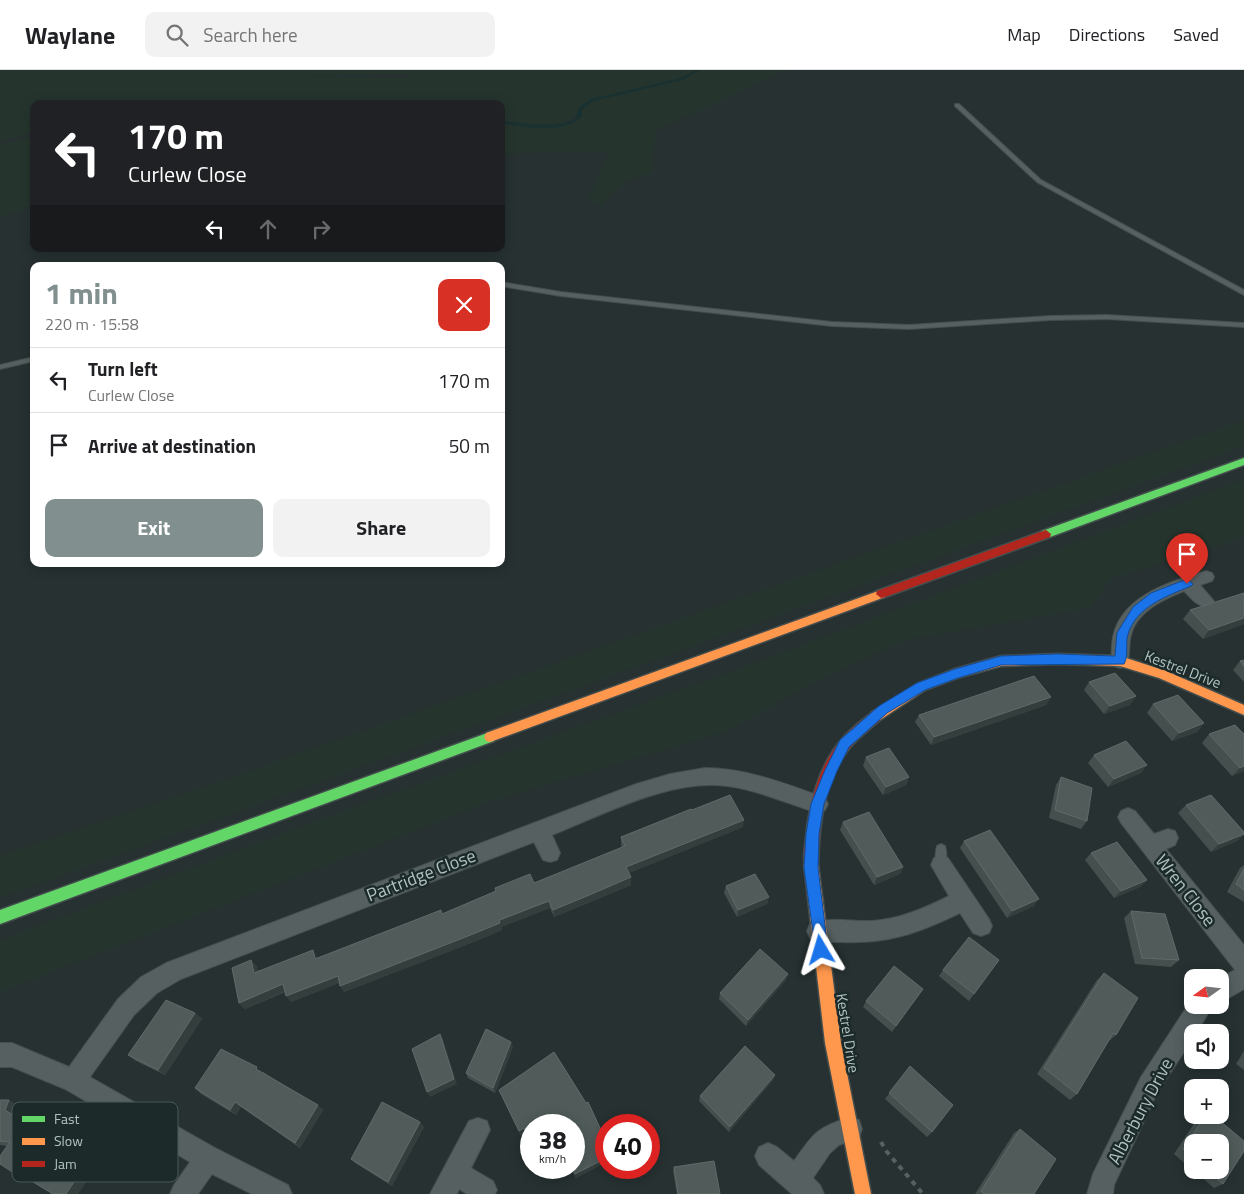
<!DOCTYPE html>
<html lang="en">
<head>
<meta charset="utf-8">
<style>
  :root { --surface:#fff; --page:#f2f2f2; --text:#202124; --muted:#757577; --line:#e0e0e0; --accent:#818f8f }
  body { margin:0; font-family:"Titillium Web",sans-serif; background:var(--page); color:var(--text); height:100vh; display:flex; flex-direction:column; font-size:19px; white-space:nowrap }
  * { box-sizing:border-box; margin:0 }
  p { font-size:16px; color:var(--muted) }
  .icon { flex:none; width:28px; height:28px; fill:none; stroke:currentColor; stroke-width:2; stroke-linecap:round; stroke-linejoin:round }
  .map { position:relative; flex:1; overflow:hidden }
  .details { position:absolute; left:30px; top:192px; width:475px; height:305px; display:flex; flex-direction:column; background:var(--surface); border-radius:10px; box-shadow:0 2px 12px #0003 }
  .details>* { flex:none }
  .guide { position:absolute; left:30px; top:30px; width:475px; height:152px; border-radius:10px; box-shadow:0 2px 12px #0003; background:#202124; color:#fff; overflow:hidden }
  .needle { width:32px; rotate:255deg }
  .buttons { position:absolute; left:1184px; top:899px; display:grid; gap:10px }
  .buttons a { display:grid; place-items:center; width:45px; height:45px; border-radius:10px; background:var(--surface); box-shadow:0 2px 12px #0003; font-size:25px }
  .speed { position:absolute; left:520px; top:1044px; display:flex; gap:10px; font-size:25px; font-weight:700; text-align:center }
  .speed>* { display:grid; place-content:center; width:65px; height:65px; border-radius:50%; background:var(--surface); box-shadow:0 2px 12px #0003; line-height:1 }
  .speed small { font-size:12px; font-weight:400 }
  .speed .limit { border:8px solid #d22; background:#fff; color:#111 }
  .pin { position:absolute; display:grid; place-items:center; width:42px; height:42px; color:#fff; margin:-51px -21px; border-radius:50% 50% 50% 0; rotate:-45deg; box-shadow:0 0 5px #0007 }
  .pin .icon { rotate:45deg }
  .me { position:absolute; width:55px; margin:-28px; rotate:353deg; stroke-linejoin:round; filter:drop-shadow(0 0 4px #0008) }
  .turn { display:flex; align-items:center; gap:18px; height:105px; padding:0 15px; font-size:22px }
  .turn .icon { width:65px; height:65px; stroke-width:2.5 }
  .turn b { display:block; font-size:35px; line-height:42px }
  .lanes { display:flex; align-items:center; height:48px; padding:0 15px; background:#0003; justify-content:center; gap:25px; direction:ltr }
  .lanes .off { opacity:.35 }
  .round { display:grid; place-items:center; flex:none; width:52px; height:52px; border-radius:10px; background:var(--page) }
  .summary { display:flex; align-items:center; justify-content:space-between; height:85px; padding:0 15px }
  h1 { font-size:30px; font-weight:700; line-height:38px; color:var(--accent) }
  .cta { display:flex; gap:10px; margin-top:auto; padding:10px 15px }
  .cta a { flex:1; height:58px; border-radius:10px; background:var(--accent); color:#fff; font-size:20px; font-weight:700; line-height:58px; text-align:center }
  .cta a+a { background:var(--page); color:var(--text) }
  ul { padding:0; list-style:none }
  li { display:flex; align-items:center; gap:15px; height:65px; padding:0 15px; border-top:1px solid var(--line) }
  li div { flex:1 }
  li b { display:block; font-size:19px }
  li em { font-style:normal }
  header { display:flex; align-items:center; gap:30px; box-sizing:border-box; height:70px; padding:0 25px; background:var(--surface); border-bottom:1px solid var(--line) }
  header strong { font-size:24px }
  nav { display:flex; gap:28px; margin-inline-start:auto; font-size:18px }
  .search { width:350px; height:45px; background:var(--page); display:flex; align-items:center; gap:12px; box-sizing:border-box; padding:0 18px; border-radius:10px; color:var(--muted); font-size:19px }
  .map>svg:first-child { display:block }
  .green { fill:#25352e; fill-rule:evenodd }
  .water { fill:#193131 }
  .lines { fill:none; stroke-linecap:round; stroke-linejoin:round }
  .stream { fill:#193131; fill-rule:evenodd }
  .lane-casing { stroke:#454e4e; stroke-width:2 }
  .street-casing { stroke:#454e4e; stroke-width:2 }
  .fast-casing { stroke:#454e4e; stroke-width:3 }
  .slow-casing { stroke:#454e4e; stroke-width:3 }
  .jam-casing { stroke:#454e4e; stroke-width:3 }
  .path { stroke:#586160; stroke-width:4; stroke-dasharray:5 5; stroke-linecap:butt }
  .lane { fill:#566060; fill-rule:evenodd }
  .street { fill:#566060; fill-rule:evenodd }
  .fast { fill:#63d668; fill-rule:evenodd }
  .slow { fill:#ff974d; fill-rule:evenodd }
  .jam { fill:#b3261e; fill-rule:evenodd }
  .wall { fill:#444f4e }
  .shaded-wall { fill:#343e3d }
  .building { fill:#505b5a; stroke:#5f6b6a }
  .route { fill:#1a73e8; stroke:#114b97 }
  .labels { text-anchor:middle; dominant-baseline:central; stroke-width:5; stroke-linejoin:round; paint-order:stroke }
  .street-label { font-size:15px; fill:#b1c2c2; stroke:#1c2b2a }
  .near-street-label { font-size:18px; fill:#b1c2c2; stroke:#1c2b2a }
  .key { fill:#1c2b2a; stroke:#495858; stroke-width:1 }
  .key-label { font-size:14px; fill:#b1c2c2 }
</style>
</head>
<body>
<header>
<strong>Waylane</strong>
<div class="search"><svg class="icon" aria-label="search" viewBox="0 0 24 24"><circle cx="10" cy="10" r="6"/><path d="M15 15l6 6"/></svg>Search here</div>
<nav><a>Map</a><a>Directions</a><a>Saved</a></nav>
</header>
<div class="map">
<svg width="1244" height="1124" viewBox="0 0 1244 1124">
  <rect width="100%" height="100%" fill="#273131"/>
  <path class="green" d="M0,0H785L656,61L651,103C632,107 613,118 601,135L588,131L609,81L501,84V53L556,57L578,51L582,39L587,35L581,38C573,63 522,53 501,51V34H34V62L0,71ZM407,5L408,8L267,6Z
    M34,66V131L20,142L0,146V75Z
    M1244,350V376L0,828V786L181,725Z
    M1244,409V466L1219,476L1112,508L1089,538L905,570L817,611L725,662L491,731L0,922V870L316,751L754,593Z"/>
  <path class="water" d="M592,32L582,39V46C565,65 524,57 501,53V51C516,52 570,61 579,45C580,43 580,40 581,38Z"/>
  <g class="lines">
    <path class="stream" d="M696,0H700L683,10L593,31L582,38L579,47L576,46L579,37L591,29L681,8Z"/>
    <g class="lane-casing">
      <path id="lane" d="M955,34H959L1041,110L1244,220V225L1037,112L955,36Z
        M501,212L561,222L832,252L909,255L1050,246L1107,245L1244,253V257L1107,249L1050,250L909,259L832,256L561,226L501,216Z
        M34,287V291L0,299V295Z
        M941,774L945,776C947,782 947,792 945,798L941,800L937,798C935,792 935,782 937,776Z"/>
    </g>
    <g class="street-casing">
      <path id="street" d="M1206,501L1212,503L1214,507L1212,511L1200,515L1214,531L1211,536C1199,539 1192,529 1184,521C1164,529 1137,541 1131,565C1128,575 1131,586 1126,596L1120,598L1114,596C1110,589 1112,582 1112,574C1116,527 1169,512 1206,501Z
        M705,698C746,698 787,714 825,728L828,734L825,740L818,743C788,734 758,720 727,716C669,709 605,744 552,765L560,783L557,790L550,792L543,790L534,772L181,909L157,923L134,945L90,1007L217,1079L288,1115L292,1124H252L212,1104L198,1124H170L174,1115L190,1092L65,1019L12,997H0V973H12L69,997L118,929L141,907L166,893L636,714L670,704Z
        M1128,738L1135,741L1154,764L1168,759L1175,761L1178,768L1175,775L1166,779L1244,875V919L1220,933V908L1235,900L1121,753L1118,747L1121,741Z
        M941,785L948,788L989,849L992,856L989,863L981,866L973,863L960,843C918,863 889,874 841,872C830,872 820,872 810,868L807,861L810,854C829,846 852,852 872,851C900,849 925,838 949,826L931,795L934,788Z
        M1192,929V935H1213L1197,962H1192V970L1157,1023L1114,1115L1113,1124H1087L1093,1104L1141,1007Z
        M850,1047L859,1050L862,1059L859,1068L839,1075L830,1083L813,1108L820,1115L824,1124H792L759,1095L755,1086L759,1077L768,1073L777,1077L794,1091C814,1063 816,1058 850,1047Z
        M478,1048L487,1051L490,1060L471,1098L493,1111L497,1120L495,1124H467L459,1119L457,1124H430L469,1051Z"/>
    </g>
    <g class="fast-casing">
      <path id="fast" d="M1244,388V395L1050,467H1042L1041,464L1042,461Z
        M490,662L494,663L496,667L494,671L0,854V840Z"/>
    </g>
    <g class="slow-casing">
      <path id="slow" d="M881,520L885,521L886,524L885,527L490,672L486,671L484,667L486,663Z
        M1057,584L1120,586L1166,601L1244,635V645L1159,608L1120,596L1057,594L1001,596L957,608L925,620L880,650L876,651L872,650L870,646L872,642L917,614L955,599L1001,586Z
        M811,788L816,790L818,794L841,973L871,1124H855L825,973L804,794L806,790Z"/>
    </g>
    <g class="jam-casing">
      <path id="jam" d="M1046,460L1051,464L1050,467L885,527L881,528L876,524L877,521Z
        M876,641L880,642L882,646L880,650C871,658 860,666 851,676C824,708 819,754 818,794L816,798L811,800L806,798C802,790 805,777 806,768C809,734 819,694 843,668C851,658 862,651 872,642Z"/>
    </g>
    <path class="path" d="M881,1072L887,1082L923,1124"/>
    <use href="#lane" class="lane"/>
    <use href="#street" class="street"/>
    <use href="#fast" class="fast"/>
    <use href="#slow" class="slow"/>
    <use href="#jam" class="jam"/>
  </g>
  <path class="wall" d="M1244,523V554L1203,569L1183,549L1190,540Z
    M1244,590V612L1233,600L1240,591Z
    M1089,612L1136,626L1130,635L1104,644L1084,620Z
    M1051,627L1046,635L931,675L915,652L919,645Z
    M1153,634L1204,653L1197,662L1172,671L1147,643Z
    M1209,664H1244V701L1232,706L1202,673Z
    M1094,685L1147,695L1141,703L1108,717L1088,693Z
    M866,687L909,707L906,715L883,725L863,696Z
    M1061,707L1087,751L1081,759L1049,748L1056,715Z
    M1186,735L1244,762V764L1237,771L1211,782L1178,743Z
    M692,740L743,757L629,803L631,807V815L588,833L554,847L550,838L501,857L502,860L471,873L344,922L339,913L291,932L285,922L245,939L239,933L251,890L257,897V901L317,887V888L442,844L496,822L495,818L534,813L622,778L621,775V767Z
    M843,752L903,797L900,804L874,815L840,760Z
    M964,771L1034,836L1007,848L960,778Z
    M1091,783L1147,810L1140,817L1114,828L1085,790Z
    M1244,795V832L1227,822L1240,798Z
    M726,816L769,827L767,834L737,847L724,823Z
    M1131,841L1179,890L1171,897L1135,894L1124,848Z
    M943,900L974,924L969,931L939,906Z
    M1104,903L1116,965L1109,971L1077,1024L1070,1030L1037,1004L1097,910Z
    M786,910L746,956L719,929L720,923Z
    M923,919L892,962L863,937L866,931Z
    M195,943L202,949L165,1005L136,991L128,985Z
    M513,977L495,1023L468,1008L466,1003Z
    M1244,981V1000L1236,994Z
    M554,982L586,1033L588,1032L606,1071V1092L576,1108L571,1098H574V1055H531V1078L526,1063L521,1066L499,1020Z
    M910,996L932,1062L927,1067L885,1029Z
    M263,1002L323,1040L300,1078L241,1037L236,1045L201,1024L195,1018Z
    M775,1005L773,1010L729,1062L699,1031L700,1026Z
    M0,1030H9L18,1036L14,1045L97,1095L78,1124H53L33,1112V1113L7,1076L0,1075Z
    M1201,1045H1213L1223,1114L1214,1118L1193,1100H1220L1192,1072V1100L1174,1084L1199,1046Z
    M420,1052L424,1057L392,1116L355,1093L351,1089Z
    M1020,1059L1034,1124H975L1014,1063Z
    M674,1097L720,1124H677L673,1101Z"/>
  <path class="shaded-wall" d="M1244,548V554L1203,569L1209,560Z
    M1136,626L1130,635L1104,644L1110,636Z
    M1051,627L1046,635L931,675L934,667Z
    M1204,653L1197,662L1172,671L1179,663Z
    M1147,695L1141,703L1108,717L1114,709Z
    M1244,696V701L1232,706L1240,698Z
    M909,707L906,715L883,725L886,717Z
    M744,750L743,757L626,804V797Z
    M1244,764L1237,771L1211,782L1219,774Z
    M903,797L900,804L874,815L877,807Z
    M631,807V815L554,847L553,840Z
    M1147,810L1140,817L1114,828L1121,821Z
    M769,827L767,834L737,847L738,840Z
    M1039,829L1034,836L1007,848L1012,841Z
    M549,831L550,838L501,857L502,860L471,873L344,922L340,916Z
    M313,880L317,887L319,896L315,889Z
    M251,890L257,897L259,909L254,903Z
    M788,904L786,910L746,956L748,950Z
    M338,906L342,912L291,932L286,926Z
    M283,914L288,920L245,939L239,933Z
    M195,943L202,949L165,1005L158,1000Z
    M440,964L443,969L457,1014L430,1027L427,1022Z
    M511,972L513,977L495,1023L493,1018Z
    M775,1005L773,1010L729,1062L730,1057Z
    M9,1030L18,1036L14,1045L97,1095L78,1124H66L5,1040Z
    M235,1032L241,1037L236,1045L230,1040Z
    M318,1035L323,1040L300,1078L295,1073Z
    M420,1052L424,1057L392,1116L388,1112Z
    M524,1058L526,1063L521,1066L519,1061Z
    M606,1088V1092L576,1108L575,1104Z
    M547,1098H555L541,1106L540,1102Z
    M25,1107L34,1111L33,1113L23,1109Z"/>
  <path class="building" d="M1244,523V548L1209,560L1190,540Z
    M1244,590V596L1240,591Z
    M1115,603L1136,626L1110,636L1089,612Z
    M1034,606L1051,627L934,667L919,645Z
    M1178,625L1204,653L1179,663L1153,634Z
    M1235,655L1244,664V696L1240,698L1209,664Z
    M1126,671L1147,695L1114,709L1094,685Z
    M889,678L909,707L886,717L866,687Z
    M1061,707L1092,718L1087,751L1055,740Z
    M730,725L744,750L626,797L631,807L587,826L553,840L549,831L499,850L500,853L468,866L340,916L338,906L286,926L283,914L239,933L232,898L251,890L254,903L313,880L315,889L441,840L442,844L496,821L495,818L530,804L534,813L625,776L621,767L691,739L692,740Z
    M1211,725L1244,762V764L1219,774L1186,735Z
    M869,742L903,797L877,807L843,752Z
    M990,760L1039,829L1012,841L964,771Z
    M1117,772L1147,810L1121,821L1091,783Z
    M1244,799V820L1236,814Z
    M755,804L769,827L738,840L726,816Z
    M1131,841L1165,844L1179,890L1142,888Z
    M969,867L999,890L974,924L943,900Z
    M760,879L788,904L748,950L720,923Z
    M894,896L923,919L896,956L866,931Z
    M1104,903L1138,928L1116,965L1113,963L1077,1024L1044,998Z
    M166,930L195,943L158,1000L128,985Z
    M486,959L511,972L493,1018L466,1003Z
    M440,964L454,1009L427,1022L412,979Z
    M745,976L775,1005L730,1057L700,1026Z
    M221,979L257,997L256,999L318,1035L295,1073L235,1032L230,1040L195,1018Z
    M554,982L586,1033L588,1032L606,1071V1088L575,1104L572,1098H574V1055H531V1078L524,1058L519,1061L499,1020Z
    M910,996L953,1035L932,1062L889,1023Z
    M0,1030H9L5,1040L88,1091L66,1124H53L25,1107L23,1109L0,1094V1086L10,1072L0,1071Z
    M382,1032L420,1052L388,1112L351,1089Z
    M1206,1045H1213L1244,1071V1081L1223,1114L1207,1100H1220V1072H1192V1088L1183,1079Z
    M1020,1059L1056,1089L1034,1124H984L981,1121Z
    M714,1091L720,1124H678L674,1097Z
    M538,1098H547L540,1102Z"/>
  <path class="route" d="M1187,509L1193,514L1191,516C1167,526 1137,536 1128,564C1125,573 1129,585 1124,594L1001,595L958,608L925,620L887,643L849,677L837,701L824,734L819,764L818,798L828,880L826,884L821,887L816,884L804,798L806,764L811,734L825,700L840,670L879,636L917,613L955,599L1001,586L1057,584L1115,586L1117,563L1133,537L1151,523Z"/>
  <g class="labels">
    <g class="street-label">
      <text transform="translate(1183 599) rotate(21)">Kestrel Drive</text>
      <text transform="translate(848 963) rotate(81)">Kestrel Drive</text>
    </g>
    <g class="near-street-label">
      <text transform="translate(421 805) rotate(-21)">Partridge Close</text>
      <text transform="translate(1186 820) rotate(52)">Wren Close</text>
      <text transform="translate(1140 1041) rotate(-62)">Alberbury Drive</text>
    </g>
  </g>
  <rect x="12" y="1032" width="166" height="80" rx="8" class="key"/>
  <rect x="22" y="1046" width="23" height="6" fill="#63d668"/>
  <rect x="22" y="1068" width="23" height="7" fill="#ff974d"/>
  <rect x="22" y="1091" width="23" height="6" fill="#b3261e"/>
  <g class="key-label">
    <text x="54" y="1054">Fast</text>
    <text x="54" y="1076">Slow</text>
    <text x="54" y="1099">Jam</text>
  </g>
</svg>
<div class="buttons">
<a><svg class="needle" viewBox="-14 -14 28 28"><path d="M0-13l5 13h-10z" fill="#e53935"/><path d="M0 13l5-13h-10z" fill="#757577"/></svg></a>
<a><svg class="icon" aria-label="sound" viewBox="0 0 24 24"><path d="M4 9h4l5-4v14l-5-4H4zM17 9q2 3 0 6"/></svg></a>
<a>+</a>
<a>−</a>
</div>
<div class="speed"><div>38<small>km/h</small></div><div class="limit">40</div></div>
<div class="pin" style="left:1187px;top:514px;background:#d93025"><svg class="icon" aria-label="arrive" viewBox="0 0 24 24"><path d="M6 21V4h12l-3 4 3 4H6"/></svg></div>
<svg class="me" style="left:821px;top:880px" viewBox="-20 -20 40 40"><path d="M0-17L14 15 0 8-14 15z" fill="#1a73e8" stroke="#fff" stroke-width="4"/></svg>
<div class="guide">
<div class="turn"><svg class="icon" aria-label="left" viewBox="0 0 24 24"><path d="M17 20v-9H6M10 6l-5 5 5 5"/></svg><div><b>170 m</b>Curlew Close</div></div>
<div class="lanes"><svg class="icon" aria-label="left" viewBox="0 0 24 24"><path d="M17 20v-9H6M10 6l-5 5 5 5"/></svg><svg class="icon off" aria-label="ahead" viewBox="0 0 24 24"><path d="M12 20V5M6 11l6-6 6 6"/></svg><svg class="icon off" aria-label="right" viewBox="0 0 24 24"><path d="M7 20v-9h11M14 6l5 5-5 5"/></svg></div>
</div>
<section class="details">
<div class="summary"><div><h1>1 min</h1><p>220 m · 15:58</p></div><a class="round" style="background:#d93025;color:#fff"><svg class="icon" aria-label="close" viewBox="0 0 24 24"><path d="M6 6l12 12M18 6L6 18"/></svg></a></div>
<ul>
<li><svg class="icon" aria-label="left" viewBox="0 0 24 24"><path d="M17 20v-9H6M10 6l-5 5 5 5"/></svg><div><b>Turn left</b><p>Curlew Close</p></div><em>170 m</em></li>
<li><svg class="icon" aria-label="arrive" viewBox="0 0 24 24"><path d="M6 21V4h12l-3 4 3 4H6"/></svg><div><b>Arrive at destination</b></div><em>50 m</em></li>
</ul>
<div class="cta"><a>Exit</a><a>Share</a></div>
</section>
</div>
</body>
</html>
